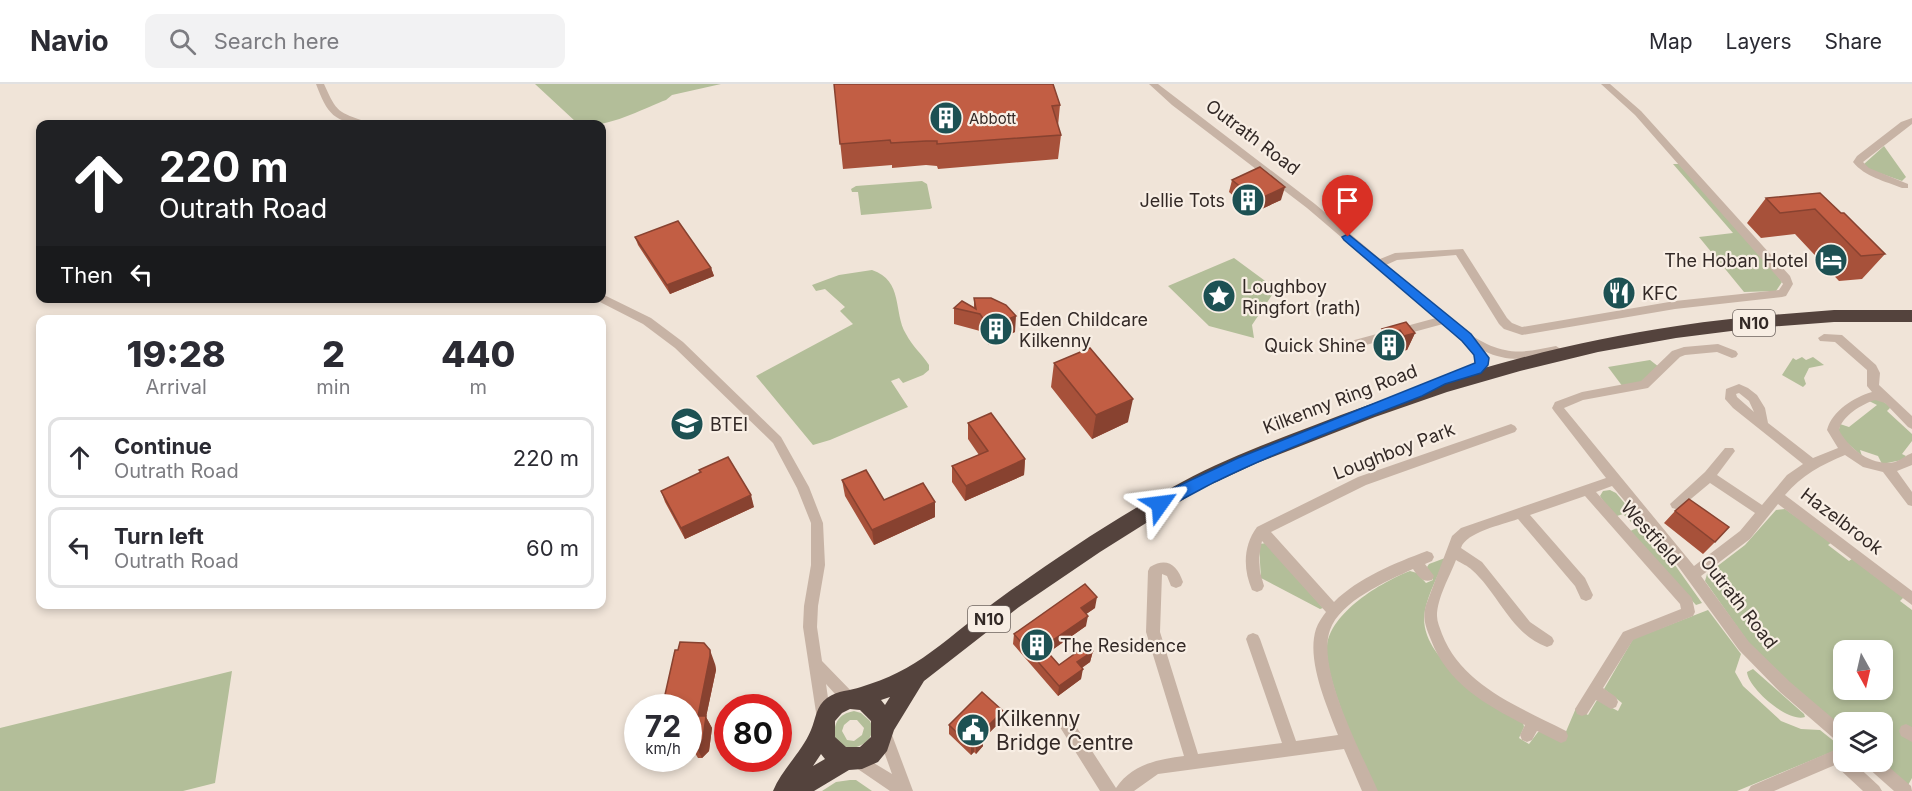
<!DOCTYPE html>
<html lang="en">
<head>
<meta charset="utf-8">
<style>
  :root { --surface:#fff; --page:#f2f2f3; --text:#2b2b33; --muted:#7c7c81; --line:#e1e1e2 }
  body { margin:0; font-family:Inter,sans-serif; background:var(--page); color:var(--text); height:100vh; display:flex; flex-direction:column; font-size:22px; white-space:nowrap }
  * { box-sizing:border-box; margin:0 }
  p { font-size:20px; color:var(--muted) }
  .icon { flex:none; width:33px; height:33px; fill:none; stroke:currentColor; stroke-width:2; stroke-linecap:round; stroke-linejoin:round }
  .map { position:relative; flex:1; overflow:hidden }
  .sheet { position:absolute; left:36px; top:231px; width:570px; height:294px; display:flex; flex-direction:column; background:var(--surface); border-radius:12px; box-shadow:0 3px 9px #0003 }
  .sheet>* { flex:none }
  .guide { position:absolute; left:36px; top:36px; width:570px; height:183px; border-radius:12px; box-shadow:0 3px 9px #0003; background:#202124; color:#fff; overflow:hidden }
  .needle { width:39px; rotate:172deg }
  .fabs { position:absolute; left:1833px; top:556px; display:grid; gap:12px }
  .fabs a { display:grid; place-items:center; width:60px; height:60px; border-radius:12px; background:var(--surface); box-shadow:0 3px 9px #0003; font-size:30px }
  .speed { position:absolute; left:624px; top:610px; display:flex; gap:12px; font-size:30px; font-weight:700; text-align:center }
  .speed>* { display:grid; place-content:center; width:78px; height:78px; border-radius:50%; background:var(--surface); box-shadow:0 3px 9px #0003; line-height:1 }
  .speed small { font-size:15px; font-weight:400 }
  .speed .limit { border:9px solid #d22; background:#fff; color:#111 }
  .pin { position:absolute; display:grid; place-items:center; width:51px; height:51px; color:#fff; margin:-62px -26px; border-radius:50% 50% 50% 0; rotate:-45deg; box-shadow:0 0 6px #0007 }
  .pin .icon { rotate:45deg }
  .me { position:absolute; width:66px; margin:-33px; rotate:59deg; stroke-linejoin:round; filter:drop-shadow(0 0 4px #0008) }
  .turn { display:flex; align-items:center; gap:21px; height:126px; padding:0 24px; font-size:27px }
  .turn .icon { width:78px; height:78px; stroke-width:2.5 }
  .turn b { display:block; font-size:42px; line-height:51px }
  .then { display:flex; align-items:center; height:57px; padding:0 24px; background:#0003; gap:12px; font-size:22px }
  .eta { display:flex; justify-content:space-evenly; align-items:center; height:102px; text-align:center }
  .eta b { font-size:36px; font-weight:800; line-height:42px }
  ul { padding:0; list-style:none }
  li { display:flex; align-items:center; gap:18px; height:81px; margin:0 12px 9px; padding:0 12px; border:3px solid var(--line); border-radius:12px }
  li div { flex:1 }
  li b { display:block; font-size:22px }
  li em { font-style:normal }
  header { display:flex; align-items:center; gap:36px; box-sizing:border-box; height:84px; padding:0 30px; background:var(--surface); border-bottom:2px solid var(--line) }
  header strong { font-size:28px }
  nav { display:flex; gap:33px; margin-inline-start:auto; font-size:21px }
  .search { width:420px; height:54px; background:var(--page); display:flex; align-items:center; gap:15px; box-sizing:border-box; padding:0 21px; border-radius:12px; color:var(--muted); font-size:22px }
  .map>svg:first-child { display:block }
  .green { fill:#b3be99; fill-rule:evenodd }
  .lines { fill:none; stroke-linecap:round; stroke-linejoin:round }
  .minor { fill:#c7b3a5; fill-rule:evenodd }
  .highway { fill:#54433d; fill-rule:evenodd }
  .wall { fill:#a7513a }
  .shaded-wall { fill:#884230 }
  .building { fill:#c25e44; stroke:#884230; stroke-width:1.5 }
  .route { fill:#1a73e8; stroke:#114b97; stroke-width:1.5 }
  .labels { text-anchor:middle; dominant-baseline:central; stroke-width:4.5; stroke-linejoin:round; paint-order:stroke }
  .far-poi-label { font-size:15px; fill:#332926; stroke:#f8eee4; text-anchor:start }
  .shield { fill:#f8eee4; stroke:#6e645f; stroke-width:1.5 }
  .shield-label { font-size:16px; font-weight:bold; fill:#332926 }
  .street-label { font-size:18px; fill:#332926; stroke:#f8eee4 }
  .poi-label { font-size:18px; fill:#332926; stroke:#f8eee4; text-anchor:start }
  .near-poi-label { font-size:21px; fill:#332926; stroke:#f8eee4; text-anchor:start }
</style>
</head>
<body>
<header>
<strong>Navio</strong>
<div class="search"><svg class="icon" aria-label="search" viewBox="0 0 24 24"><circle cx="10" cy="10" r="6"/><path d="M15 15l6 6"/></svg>Search here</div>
<nav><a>Map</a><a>Layers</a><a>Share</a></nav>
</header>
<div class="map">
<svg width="1912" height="707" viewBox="0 0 1912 707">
  <rect width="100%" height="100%" fill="#f0e4d8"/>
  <path class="green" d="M535,0H721L672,11L666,16C644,24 597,50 576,38Z
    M1884,62L1906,93L1902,97L1868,85L1864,80Z
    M1673,80H1679L1776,189L1782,198L1776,207L1744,208L1699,153L1733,149Z
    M922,97L927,100L932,124L930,125L861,131L858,108H852L851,105L856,102Z
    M1234,174L1276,205L1252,241L1254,254L1209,242L1168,202Z
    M872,186C904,197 893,228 906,250C912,262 922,270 929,281V286L923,291L903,299L899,294L891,297L908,323L830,356L813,361L756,292L853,240L840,227L845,223L825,205L816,207L812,201L839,191Z
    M1802,273L1806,276L1813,273L1824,281L1809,284L1804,294L1806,300L1803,303L1782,291L1793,274L1796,276Z
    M1650,276L1659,283L1640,299L1623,303L1608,283Z
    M1871,316H1881L1891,323L1887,327L1912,350V357L1902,370L1906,372L1902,376L1882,380L1878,372L1860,366L1862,372L1838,351L1840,340L1849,343L1877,321L1869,317Z
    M1610,406L1616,409L1665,467L1702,519L1696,521L1628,448L1637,444L1623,430L1614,433L1600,412L1603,407Z
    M1785,425L1832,458L1828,461L1849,477L1853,474L1904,513L1900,517L1912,526V694L1907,703L1882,678V639H1844L1843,649L1750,561L1705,497L1707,490L1745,461L1776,426ZM1844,567H1882V606H1844Z
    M1266,459L1323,524L1320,525L1261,494L1259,463L1260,460Z
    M1445,474C1439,490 1429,508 1425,526C1415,574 1490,615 1523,638L1524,643L1519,654L1529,660L1538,648H1544L1562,657L1576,624L1588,631L1597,616L1618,627L1622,619L1604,605L1633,555L1708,526L1741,570L1735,588L1743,602L1781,637L1801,645L1820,646L1835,658L1834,667L1737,707H1375C1361,674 1324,595 1327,562C1330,529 1381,498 1410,487L1417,489L1426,499L1433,496L1427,483L1429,480Z
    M1753,585L1804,630L1805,633C1788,639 1748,604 1747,588Z
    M232,587L215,699L183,707H0V644Z
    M854,627L861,629L870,637C877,654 864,663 848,665L834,654C834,639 838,630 854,627ZM850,636H857L864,644L862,651L854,657L847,656L842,647L844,641Z
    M850,696H856L872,707H822L836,698Z"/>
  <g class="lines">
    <path class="minor" d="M316,0H324C337,29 338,28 367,38L368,40C334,40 327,29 316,0Z
      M1149,0H1158L1315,120L1380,175L1395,169L1463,165L1507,234L1512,239L1522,243L1675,217L1779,206L1783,200L1781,197L1635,31L1601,0H1610L1641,27L1790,192L1793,200L1786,212L1782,213L1675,225L1522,251L1504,245L1499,240L1456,171L1397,176L1386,181C1416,206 1469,260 1505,266C1522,270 1540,265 1556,262L1562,266C1557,271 1551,271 1544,272C1522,276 1505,277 1484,267L1487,277L1486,284L1473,292L1424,309L1418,305L1420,302L1465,286L1476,279L1471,266L1443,240L1340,268L1336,267L1334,264L1336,261L1436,234L1307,124L1172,21Z
      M1912,34V40L1863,78L1869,84L1908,100V104H1902C1885,97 1865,93 1853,78L1857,72L1901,38Z
      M602,210L651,234L683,258L781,353L809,403L823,439L825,481L818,522L817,543L822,577L855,611L857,616L855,621L850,623L845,621L826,600L831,635L829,640L824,642L819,640L817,635L803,543L804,522L811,481V439L797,404L773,359L675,264L643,240L598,217L597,214H602Z
      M1824,250L1842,251L1876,281L1880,289L1879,301L1912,332V345L1908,343L1885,319L1875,316C1862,320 1842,332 1839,346C1849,365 1872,383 1895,378C1901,376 1906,371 1912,369V381L1897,387L1912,408V422L1908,421L1883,388L1863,383L1845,371C1821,381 1802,391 1785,411L1912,507V521L1778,420L1750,455L1701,492L1749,558L1790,598L1844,644V661L1839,659L1780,608L1739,566L1667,467L1612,402L1596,408L1692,514L1695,528L1693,532L1633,556L1603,604L1616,613L1618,618L1616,623L1611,625L1596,616L1587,630L1582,632L1577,630L1575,625L1623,548L1681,525L1680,520L1585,412L1530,431L1585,494L1593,511L1591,515L1586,517L1581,515L1575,502L1518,435C1502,441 1466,448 1461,464L1482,478L1530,538L1552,553L1554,557L1552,561L1547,563C1511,550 1499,510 1472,486C1468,482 1461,479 1456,476C1450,492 1437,514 1437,532C1437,538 1440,544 1442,550C1462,602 1520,623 1566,647L1568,652L1566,657L1561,659L1537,647L1532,656L1527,658L1522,656L1520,651L1525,641C1486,621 1447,599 1431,556C1426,543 1422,535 1426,521L1452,452L1461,444L1606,394L1554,327L1552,324L1555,318L1582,308L1641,297L1672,267L1684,263L1718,260L1736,267L1738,270L1736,273L1732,274L1717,268L1685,271L1680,273L1648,304L1583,316L1564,324L1694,482L1740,447L1755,429L1710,399L1680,424L1676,425L1672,424L1670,420L1705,388L1725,364H1733L1735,367L1717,391L1762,421L1787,391L1803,380L1733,324L1725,315L1726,305L1739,300L1748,304L1757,311L1765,324L1768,339L1813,374L1838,364L1827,346C1832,327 1854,313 1872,308L1867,302V286L1835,258L1820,257L1818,254ZM1739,309L1749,317L1754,328L1737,313L1736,310Z
      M1511,340L1515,342L1517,345L1515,348L1366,401L1271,448L1334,518C1358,494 1395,479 1427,467L1432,469L1434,473L1432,477L1425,480L1434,492L1432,496C1422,499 1418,492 1413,485C1387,497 1340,517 1330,546C1316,585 1362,670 1378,707H1362L1344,665L1158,690L1134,707H1100L1058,640L1056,635L1058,630L1063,628L1068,630L1116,704C1131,681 1158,675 1184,672L1146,548L1148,487L1150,483C1167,473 1177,481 1183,498L1181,502L1176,504L1171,502L1167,492L1162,490L1160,548L1198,670L1282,659L1246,555L1248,551L1253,549L1258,551L1260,555L1296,657L1338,651C1327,622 1306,576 1316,545C1318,539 1322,533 1326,528L1262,457L1259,473L1260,488L1264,502L1262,506L1257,508L1252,506C1243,485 1243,462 1257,443L1358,393Z
      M1906,640L1912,643V658L1901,652L1899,647L1901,642Z
      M884,641L889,643L913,707H890L849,679L847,674L849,669L854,667L892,690L877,648L879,643Z
      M1844,662V678H1853L1879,702L1882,707H1863L1835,681L1774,707H1748L1751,702Z
      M1882,677L1911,702L1912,707H1894L1867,683L1865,678Z"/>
    <path class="highway" d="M1834,226H1912V238H1834L1755,244L1676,254L1598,268L1520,287L1447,308L1375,333L1257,379L1197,407L1100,468L1019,523L924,597L894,646L887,667L878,678L862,685L849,686L814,707H773C782,685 802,668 811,646C816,634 816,622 827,614C838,606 850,607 861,603C887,595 910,584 931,568C956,550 978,530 1003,512C1060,471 1120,431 1182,398C1224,375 1270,358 1315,341C1432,296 1553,260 1677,242C1729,234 1781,230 1834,226ZM890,613L885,621L881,616ZM850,625L860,626L871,637V653L860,663H846L835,653V637L842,629ZM821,670L825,675L813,682Z"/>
  </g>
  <path class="wall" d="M834,0L1060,21L1058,42L1061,51L1058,75L938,85L937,82L926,81L892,84V81L843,85Z
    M1232,96L1281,116L1253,129L1229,108Z
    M1766,114L1841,129L1885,170L1862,195L1839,197L1795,150L1761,154L1747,139Z
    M635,153L711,184L714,192L670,210L638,161Z
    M974,214L1015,248L1001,254V257L989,261L980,247L954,240V224H974Z
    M1382,245L1415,249L1407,266L1396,268L1392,263L1378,267L1374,261Z
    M1054,279L1128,338L1092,355L1051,303Z
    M968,339L1025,375L1024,391L965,417L952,398V382L979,371L968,355Z
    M699,386L754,423L685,455L665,418L661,407L700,389Z
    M842,396L884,416L935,433L874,461L845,412Z
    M1675,427L1715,458L1703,470L1664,439Z
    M1095,524L1086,530V542L1048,569L1059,581L1093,567L1090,578L1082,584L1081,595L1058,612L1013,560L1014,550Z
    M715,580L716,586L706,633L712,644L709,667L702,674H698L692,664L688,670Z
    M1003,627L1002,636L983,655V662L976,670L974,668L971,671L949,650V641Z"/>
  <path class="shaded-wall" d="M1285,103L1281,116L1253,129L1257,116Z
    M711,184L714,192L670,210L667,201Z
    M1016,232L1015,248L1001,254V257L989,261L990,245L1001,238Z
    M1400,246L1392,263L1378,267L1386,250Z
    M1415,249L1407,266L1396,268L1404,252Z
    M1133,315L1128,338L1092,355L1096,331Z
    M1025,375L1024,391L965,417L966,402Z
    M751,411L754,423L685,455L681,444Z
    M935,418V433L874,461L872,446Z
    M1097,513L1095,524L1079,535L1081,524Z
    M1088,532L1086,542L1042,573L1043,563Z
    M710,566L715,580L716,586L706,633L712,644L709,667L702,674L696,662L698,632Z
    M1093,567L1090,578L1075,588L1077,578Z
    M1083,585L1081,595L1058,612L1059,602Z
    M1003,627L1002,636L983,655V662L976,670V661L980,650Z
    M688,657L692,664L688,670Z
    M974,659V668L971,671V662Z"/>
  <path class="building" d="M834,0H1053L1060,21L1052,22L1061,51L937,60V57H926L891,59L890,56L840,60Z
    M1260,83L1285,103L1257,116L1232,96Z
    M1820,109L1841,129H1844L1885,170L1861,172L1815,125L1780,129L1766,114Z
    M678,137L711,184L667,201L635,153Z
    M974,214H991L1006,221L1016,232L1001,238L1002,240L990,245L980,230L954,224L962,217L976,225Z
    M1406,238L1415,249L1404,252L1400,246L1386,250L1382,245Z
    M1090,264L1133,315L1096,331L1054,279Z
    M991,329L1025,375L966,402L952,382L988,367L968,339Z
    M728,373L751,411L681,444L661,407L701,388L699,386Z
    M866,386L884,416L923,399L935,418L872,446L842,396Z
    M1689,415L1729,443L1715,458L1675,427Z
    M1085,500L1097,513L1081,524L1088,532L1043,563L1059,581L1087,561L1093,567L1077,578L1083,585L1059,602L1014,550Z
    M680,558L704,559L710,566V572L698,632H706L703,655L696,662H691L688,657V624H662L675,566H678Z
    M982,608L1003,627L980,650L984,653L976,661L974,659L971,662L949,641Z"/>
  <path class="route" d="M1348,150L1471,250L1489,274L1488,281L1481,289L1445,300L1422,312C1353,339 1283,365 1217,397C1205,402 1164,428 1155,424L1153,420L1155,416L1174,404L1238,374L1475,279L1474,271L1462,257L1344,156L1342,153Z"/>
  <defs>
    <g id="building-disc" transform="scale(1.725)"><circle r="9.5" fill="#1d5153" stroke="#f8eee4"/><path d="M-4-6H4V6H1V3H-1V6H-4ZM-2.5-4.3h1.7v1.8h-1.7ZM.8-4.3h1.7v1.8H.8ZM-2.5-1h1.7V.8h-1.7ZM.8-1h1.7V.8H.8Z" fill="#fff"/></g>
    <g id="hotel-disc" transform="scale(1.725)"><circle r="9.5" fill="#1d5153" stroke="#f8eee4"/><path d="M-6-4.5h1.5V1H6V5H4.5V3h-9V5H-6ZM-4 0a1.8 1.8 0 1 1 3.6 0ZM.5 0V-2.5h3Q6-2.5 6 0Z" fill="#fff"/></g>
    <g id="restaurant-disc" transform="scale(1.725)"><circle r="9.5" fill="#1d5153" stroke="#f8eee4"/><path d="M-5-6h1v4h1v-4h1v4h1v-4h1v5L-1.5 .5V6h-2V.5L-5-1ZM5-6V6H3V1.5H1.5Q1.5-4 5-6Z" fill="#fff"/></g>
    <g id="sight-disc" transform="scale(1.725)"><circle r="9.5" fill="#1d5153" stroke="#f8eee4"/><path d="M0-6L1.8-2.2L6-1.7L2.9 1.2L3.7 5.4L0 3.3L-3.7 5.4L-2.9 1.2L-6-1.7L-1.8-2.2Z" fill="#fff"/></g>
    <g id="university-disc" transform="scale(1.725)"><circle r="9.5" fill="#1d5153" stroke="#f8eee4"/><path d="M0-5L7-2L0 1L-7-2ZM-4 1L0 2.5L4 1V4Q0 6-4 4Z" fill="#fff"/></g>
    <g id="civic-disc" transform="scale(1.725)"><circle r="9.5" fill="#1d5153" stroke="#f8eee4"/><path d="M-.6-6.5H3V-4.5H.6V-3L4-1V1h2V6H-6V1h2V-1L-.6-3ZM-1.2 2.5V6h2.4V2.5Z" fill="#fff"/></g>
  </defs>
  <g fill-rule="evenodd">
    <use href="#building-disc" x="946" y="34"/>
    <use href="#building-disc" x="1248" y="116"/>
    <use href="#hotel-disc" x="1831" y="176"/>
    <use href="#restaurant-disc" x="1619" y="209"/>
    <use href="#sight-disc" x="1219" y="212"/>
    <use href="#building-disc" x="996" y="245"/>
    <use href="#building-disc" x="1389" y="261"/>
    <use href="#university-disc" x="687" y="340"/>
    <use href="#building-disc" x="1037" y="561"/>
    <use href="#civic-disc" x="973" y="646"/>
  </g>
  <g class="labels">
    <g class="far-poi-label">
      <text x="969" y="34">Abbott</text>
    </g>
    <g class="shield">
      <rect x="1733" y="226" width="42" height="26" rx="4.5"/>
      <rect x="968" y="522" width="42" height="26" rx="4.5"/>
    </g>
    <g class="shield-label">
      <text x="1754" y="239">N10</text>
      <text x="989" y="535">N10</text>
    </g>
    <g class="street-label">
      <text transform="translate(1253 53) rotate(37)">Outrath Road</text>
      <text transform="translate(1340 315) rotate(-21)">Kilkenny Ring Road</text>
      <text transform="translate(1394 367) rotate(-21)">Loughboy Park</text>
      <text transform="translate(1842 437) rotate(37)">Hazelbrook</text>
      <text transform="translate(1651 449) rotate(48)">Westfield</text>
      <text transform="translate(1739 518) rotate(52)">Outrath Road</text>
    </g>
    <g class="poi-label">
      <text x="1225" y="116" text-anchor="end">Jellie Tots</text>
      <text x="1808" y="176" text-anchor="end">The Hoban Hotel</text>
      <text x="1242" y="202">Loughboy<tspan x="1242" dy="21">Ringfort (rath)</tspan></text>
      <text x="1642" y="209">KFC</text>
      <text x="1019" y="235">Eden Childcare<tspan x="1019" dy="21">Kilkenny</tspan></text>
      <text x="1366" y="261" text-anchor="end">Quick Shine</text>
      <text x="710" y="340">BTEI</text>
      <text x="1060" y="561">The Residence</text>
    </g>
    <g class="near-poi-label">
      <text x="996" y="634">Kilkenny<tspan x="996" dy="24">Bridge Centre</tspan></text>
    </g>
  </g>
</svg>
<div class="fabs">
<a><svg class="needle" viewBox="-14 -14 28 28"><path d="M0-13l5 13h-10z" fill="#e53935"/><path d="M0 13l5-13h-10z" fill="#7c7c81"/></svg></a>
<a><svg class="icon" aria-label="layers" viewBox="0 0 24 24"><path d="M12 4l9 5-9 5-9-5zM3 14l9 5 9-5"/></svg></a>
</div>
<div class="speed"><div>72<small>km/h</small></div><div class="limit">80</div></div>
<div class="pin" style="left:1348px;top:153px;background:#d93025"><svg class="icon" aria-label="arrive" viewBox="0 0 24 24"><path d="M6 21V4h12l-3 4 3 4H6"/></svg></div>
<svg class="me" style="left:1160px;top:420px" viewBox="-20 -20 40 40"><path d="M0-17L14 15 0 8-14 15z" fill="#1a73e8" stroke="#fff" stroke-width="4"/></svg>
<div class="guide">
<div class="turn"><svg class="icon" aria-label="ahead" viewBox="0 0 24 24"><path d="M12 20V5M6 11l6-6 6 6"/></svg><div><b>220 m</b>Outrath Road</div></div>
<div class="then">Then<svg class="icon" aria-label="left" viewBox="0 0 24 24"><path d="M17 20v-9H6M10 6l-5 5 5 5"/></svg></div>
</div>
<section class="sheet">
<div class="eta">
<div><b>19:28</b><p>Arrival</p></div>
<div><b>2</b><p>min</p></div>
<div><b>440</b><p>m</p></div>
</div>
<ul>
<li><svg class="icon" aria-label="ahead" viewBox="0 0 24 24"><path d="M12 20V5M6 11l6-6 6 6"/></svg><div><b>Continue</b><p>Outrath Road</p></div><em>220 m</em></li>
<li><svg class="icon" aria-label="left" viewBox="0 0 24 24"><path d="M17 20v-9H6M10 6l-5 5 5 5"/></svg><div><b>Turn left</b><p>Outrath Road</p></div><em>60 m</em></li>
</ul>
</section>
</div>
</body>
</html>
